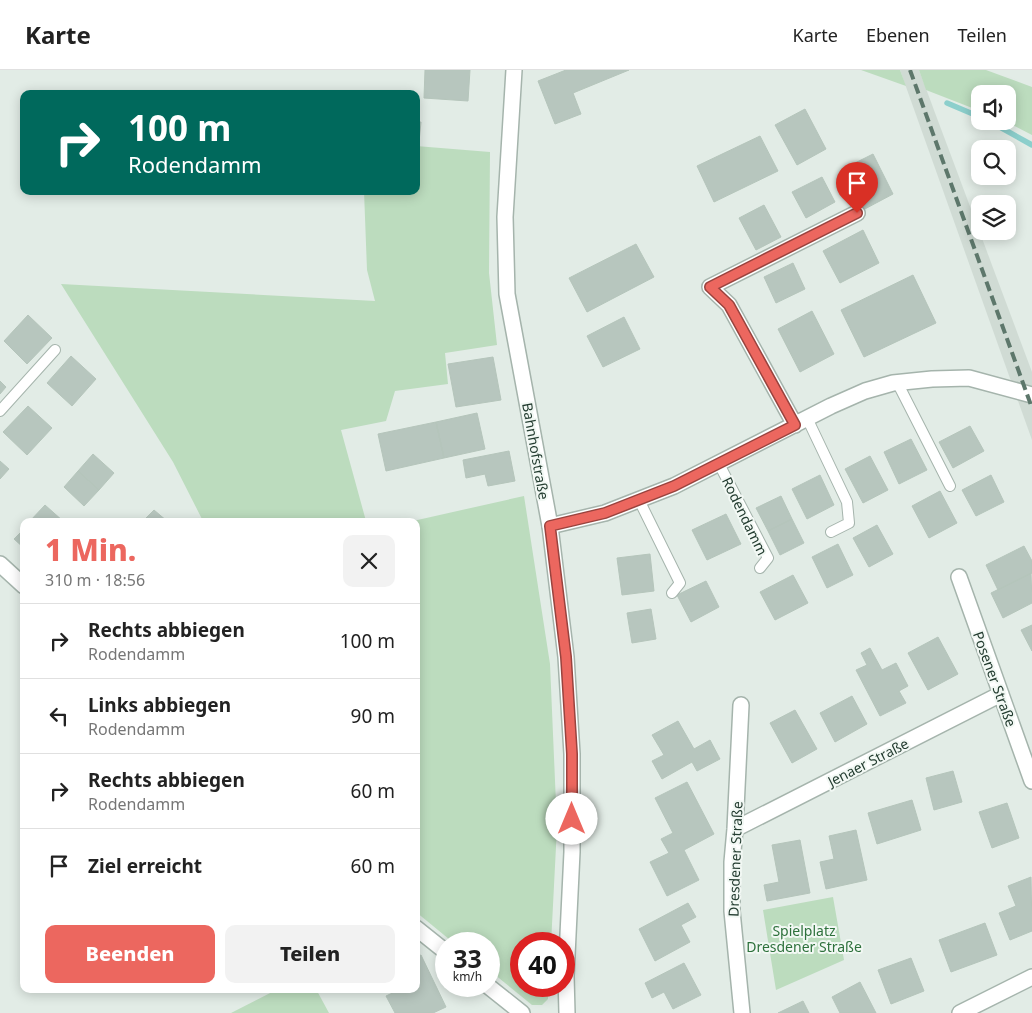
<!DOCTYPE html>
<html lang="de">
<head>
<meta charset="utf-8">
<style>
  :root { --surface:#fff; --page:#f2f2f2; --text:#222; --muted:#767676; --line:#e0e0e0; --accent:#ec675f }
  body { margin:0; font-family:"Noto Sans",sans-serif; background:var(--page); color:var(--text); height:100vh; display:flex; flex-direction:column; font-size:19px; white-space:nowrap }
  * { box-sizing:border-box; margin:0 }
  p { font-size:16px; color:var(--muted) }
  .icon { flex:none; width:28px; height:28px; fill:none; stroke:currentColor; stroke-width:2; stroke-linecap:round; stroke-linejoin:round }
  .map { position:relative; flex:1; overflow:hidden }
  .sheet { position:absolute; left:20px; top:448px; width:400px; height:475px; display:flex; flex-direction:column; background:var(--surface); border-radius:10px; box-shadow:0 2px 12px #0003 }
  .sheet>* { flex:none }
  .banner { position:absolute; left:20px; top:20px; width:400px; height:105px; border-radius:10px; box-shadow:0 2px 12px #0003; background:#00695c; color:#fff; overflow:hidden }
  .fabs { position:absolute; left:971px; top:15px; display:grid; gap:10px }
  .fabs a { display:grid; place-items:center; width:45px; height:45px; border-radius:10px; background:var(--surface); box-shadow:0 2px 12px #0003; font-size:25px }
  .speed { position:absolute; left:435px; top:862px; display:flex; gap:10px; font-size:25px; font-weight:700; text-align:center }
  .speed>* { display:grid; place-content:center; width:65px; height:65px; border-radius:50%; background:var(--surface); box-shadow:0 2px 12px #0003; line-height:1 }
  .speed small { font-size:12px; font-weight:400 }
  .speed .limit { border:8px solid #d22; background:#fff; color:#111 }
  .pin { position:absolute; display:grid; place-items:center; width:42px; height:42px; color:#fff; margin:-51px -21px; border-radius:50% 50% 50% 0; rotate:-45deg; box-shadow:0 0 5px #0007 }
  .pin .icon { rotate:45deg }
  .me { position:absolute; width:55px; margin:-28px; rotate:0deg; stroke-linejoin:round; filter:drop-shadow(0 0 4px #0008) }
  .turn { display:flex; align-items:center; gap:18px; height:105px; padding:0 25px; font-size:22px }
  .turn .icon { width:65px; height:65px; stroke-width:2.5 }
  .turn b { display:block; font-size:35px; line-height:42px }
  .round { display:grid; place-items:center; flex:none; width:52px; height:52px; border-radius:10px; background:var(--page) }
  .headline { display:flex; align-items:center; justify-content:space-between; height:85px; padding:0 25px }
  h1 { font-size:30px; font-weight:800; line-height:38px; color:var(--accent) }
  .button { display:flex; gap:10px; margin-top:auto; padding:10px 25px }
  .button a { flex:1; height:58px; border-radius:10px; background:var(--accent); color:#fff; font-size:20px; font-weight:800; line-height:58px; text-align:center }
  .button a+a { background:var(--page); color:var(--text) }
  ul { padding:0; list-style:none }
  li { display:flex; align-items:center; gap:15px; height:75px; padding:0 25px; border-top:1px solid var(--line) }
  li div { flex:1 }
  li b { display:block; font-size:19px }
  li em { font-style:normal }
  header { display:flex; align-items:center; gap:30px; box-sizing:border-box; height:70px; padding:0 25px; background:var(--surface); border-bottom:1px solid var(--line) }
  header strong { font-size:24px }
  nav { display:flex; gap:28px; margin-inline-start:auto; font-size:18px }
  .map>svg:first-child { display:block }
  .built { fill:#d0dbd4 }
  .green { fill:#bcdcbe }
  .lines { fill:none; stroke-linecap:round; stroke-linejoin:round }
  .stream { stroke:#8ccfcc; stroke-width:5.5 }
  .building { fill:#b7c6be; stroke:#b5c5bb }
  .service-casing { stroke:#a5b4ac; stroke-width:12 }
  .minor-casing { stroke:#a5b4ac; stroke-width:18 }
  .tertiary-casing { stroke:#a5b4ac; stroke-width:18 }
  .service { stroke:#fff; stroke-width:10 }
  .minor { stroke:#fff; stroke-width:15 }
  .tertiary { stroke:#fff; stroke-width:15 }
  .rail { stroke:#5d776b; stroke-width:4; stroke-dasharray:10 5; stroke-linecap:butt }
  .route-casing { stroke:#99433e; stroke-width:12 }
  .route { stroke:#ec675f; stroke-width:9 }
  .labels { text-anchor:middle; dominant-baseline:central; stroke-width:4; stroke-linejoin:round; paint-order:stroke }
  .street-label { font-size:14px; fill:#233c30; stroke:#f2f8f4 }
  .park-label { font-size:14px; fill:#2e713c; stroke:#f2f8f4 }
</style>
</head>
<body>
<header>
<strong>Karte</strong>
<nav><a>Karte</a><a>Ebenen</a><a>Teilen</a></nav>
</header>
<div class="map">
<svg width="1032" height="943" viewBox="0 0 1032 943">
  <rect width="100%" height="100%" fill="#e2ece6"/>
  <path class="built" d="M900,0H919L1032,302V370Z"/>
  <path class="green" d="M861,0H900L906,16Z
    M919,0H986L1032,17V65L1005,51H1008V24H980V41L926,20Z
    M416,76L490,82L489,203L497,275L445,283L448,314L395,321L386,351L341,360L366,451H203L173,392L61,214L375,231L367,200L364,121H416Z
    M524,426L550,594L557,757L551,874H521V916H548V929L542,935H532L489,900V874H455L416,842V451H413Z
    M833,827L844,890L776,920L763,840Z
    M278,919H316L329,943H231Z"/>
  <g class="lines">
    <path class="stream" d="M947,33L980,47
      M989,51L1032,75"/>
  </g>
  <path class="building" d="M425,0H470L468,31L424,28Z
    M566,0H629L573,23L581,44L555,54L538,11Z
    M805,39L826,79L797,95L775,55Z
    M416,52H421L419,72H416Z
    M760,66L778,101L714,132L697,96Z
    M873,84L893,124L861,141L841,100Z
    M822,107L835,132L806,148L792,122Z
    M764,135L781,167L756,180L739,148Z
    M863,160L879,193L840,213L823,181Z
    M636,174L654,207L587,242L569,208Z
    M793,193L805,219L776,233L764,207Z
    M913,205L936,253L864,287L841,240Z
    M812,241L834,284L800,302L778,259Z
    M28,245L52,268L27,294L4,271Z
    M624,247L640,279L603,297L587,266Z
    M71,286L96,309L72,336L47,313Z
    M493,287L501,330L456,337L448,294Z
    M0,311L6,317L0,324Z
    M28,336L52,358L27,385L3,362Z
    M477,343L485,379L444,388L436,352Z
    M436,352L444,388L386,401L378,364Z
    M970,356L984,381L953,398L939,372Z
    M911,369L927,400L899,414L884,382Z
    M509,381L515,411L488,416L485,404L466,408L463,390Z
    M93,384L114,403L99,420L78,401Z
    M870,386L888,420L863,433L845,399Z
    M0,391L9,399L0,409Z
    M78,401L99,420L84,436L64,417Z
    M820,405L834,435L807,449L792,419Z
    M991,405L1004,432L976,446L962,420Z
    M940,421L957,453L929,468L912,436Z
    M781,426L792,449L768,461L756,438Z
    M45,435L63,451H30Z
    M154,440L167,451H143Z
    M726,444L741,474L707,490L692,460Z
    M792,449L804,473L780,485L768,461Z
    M877,455L893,484L869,497L853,468Z
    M24,459V478L14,469Z
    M838,474L853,505L827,518L812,487Z
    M1024,476L1032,491V503L998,520L986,495Z
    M650,484L654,521L622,525L617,488Z
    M1031,503L1032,533L1003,548L991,523Z
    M793,505L808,533L775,550L760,522Z
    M706,511L719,537L691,552L677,525Z
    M651,539L656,569L632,573L627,543Z
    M1032,555V581L1021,560Z
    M938,567L958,604L928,620L908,583Z
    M870,578L882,600L896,593L908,616L899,621L906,633L880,646L856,600L867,595L861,583Z
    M852,626L867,654L835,672L820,643Z
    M795,640L817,679L792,693L770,653Z
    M678,651L694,679L710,670L720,689L697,701L692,692L662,709L652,691L664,685L652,665Z
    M953,701L962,732L934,740L926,708Z
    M687,712L714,764L684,780L699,810L667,826L650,792L669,783L661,769L673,763L655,728Z
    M912,730L921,760L877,774L868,743Z
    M1007,733L1019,768L992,778L979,742Z
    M856,760L867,810L826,819L820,792L834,789L829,766Z
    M800,770L810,823L767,831L764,815L779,812L772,775Z
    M1031,807L1032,861L1010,870L999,843L1016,836L1008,816Z
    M688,833L696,847L681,855L690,872L655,891L639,859Z
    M985,853L997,885L951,902L939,870Z
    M421,885L446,937L433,943H395L386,926L401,919H416V887Z
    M911,888L924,921L891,934L878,900Z
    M684,893L701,925L673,939L664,922L652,928L645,913Z
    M860,912L876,943H840L832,927Z
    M803,931L809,943H778Z"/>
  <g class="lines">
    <g class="service-casing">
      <path id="service" d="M897,312L950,416
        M0,341L55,280
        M807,348L847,432L849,453L831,462
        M719,394L768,488L760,498
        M639,430L680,513L672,523"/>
    </g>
    <g class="minor-casing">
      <path id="minor" d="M795,355L729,235L710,217L857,143
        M550,456L605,443L674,416L831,336L865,321L893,313L932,309L969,308L1032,325
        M0,494L24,516
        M959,507L1032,711
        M741,635L735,759L732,792V841L742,943
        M735,759L1001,624
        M416,858L446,882
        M488,916L522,943
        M960,943L1032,907"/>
    </g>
    <g class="tertiary-casing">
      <path id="tertiary" d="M514,0L505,147L507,224L550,456L566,587L572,684V782L566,906L567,943"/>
    </g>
    <use href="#service" class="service"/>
    <use href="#minor" class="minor"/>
    <use href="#tertiary" class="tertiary"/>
    <path class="rail" d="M910,0L1032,338"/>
  </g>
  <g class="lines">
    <g class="route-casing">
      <path id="route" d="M572,749V684L566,587L550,456L605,443L674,416L795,355L729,235L710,217L857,143"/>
    </g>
    <use href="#route" class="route"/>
  </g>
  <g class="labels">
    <g class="street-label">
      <text transform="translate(536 381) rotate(80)">Bahnhofstraße</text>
      <text transform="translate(745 446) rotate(64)">Rodendamm</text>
      <text transform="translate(995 609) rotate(70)">Posener Straße</text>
      <text transform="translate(868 692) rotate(-27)">Jenaer Straße</text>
      <text transform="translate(735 789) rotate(-88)">Dresdener Straße</text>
    </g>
    <g class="park-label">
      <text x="804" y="860">Spielplatz<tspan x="804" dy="16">Dresdener Straße</tspan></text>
    </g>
  </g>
</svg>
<div class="fabs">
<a><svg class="icon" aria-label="sound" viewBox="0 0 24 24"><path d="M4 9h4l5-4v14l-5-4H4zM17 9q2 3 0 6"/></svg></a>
<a><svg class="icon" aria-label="search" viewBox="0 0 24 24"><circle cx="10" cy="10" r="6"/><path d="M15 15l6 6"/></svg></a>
<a><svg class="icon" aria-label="layers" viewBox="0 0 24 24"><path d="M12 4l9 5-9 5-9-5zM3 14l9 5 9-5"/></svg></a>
</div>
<div class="speed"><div>33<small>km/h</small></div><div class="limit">40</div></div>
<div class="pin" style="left:857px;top:143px;background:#d93025"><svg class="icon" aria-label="arrive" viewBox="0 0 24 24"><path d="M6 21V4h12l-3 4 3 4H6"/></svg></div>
<svg class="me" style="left:572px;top:749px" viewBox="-20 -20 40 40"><circle r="19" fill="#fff"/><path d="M0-13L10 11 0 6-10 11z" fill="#ec675f"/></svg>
<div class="banner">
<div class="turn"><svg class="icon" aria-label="right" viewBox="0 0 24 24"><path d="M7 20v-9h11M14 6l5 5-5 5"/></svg><div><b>100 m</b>Rodendamm</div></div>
</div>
<section class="sheet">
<div class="headline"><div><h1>1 Min.</h1><p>310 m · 18:56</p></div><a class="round"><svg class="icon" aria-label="close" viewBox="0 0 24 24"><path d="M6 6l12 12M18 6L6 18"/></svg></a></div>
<ul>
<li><svg class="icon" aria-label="right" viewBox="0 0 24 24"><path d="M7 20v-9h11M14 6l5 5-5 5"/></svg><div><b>Rechts abbiegen</b><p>Rodendamm</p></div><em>100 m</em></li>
<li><svg class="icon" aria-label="left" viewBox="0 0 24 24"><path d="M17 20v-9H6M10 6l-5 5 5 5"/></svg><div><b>Links abbiegen</b><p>Rodendamm</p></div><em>90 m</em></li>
<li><svg class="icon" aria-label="right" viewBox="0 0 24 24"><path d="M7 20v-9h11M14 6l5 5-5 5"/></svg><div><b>Rechts abbiegen</b><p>Rodendamm</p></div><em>60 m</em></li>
<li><svg class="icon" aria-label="arrive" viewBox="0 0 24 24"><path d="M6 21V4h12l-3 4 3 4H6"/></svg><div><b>Ziel erreicht</b></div><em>60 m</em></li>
</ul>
<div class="button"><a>Beenden</a><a>Teilen</a></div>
</section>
</div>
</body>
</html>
